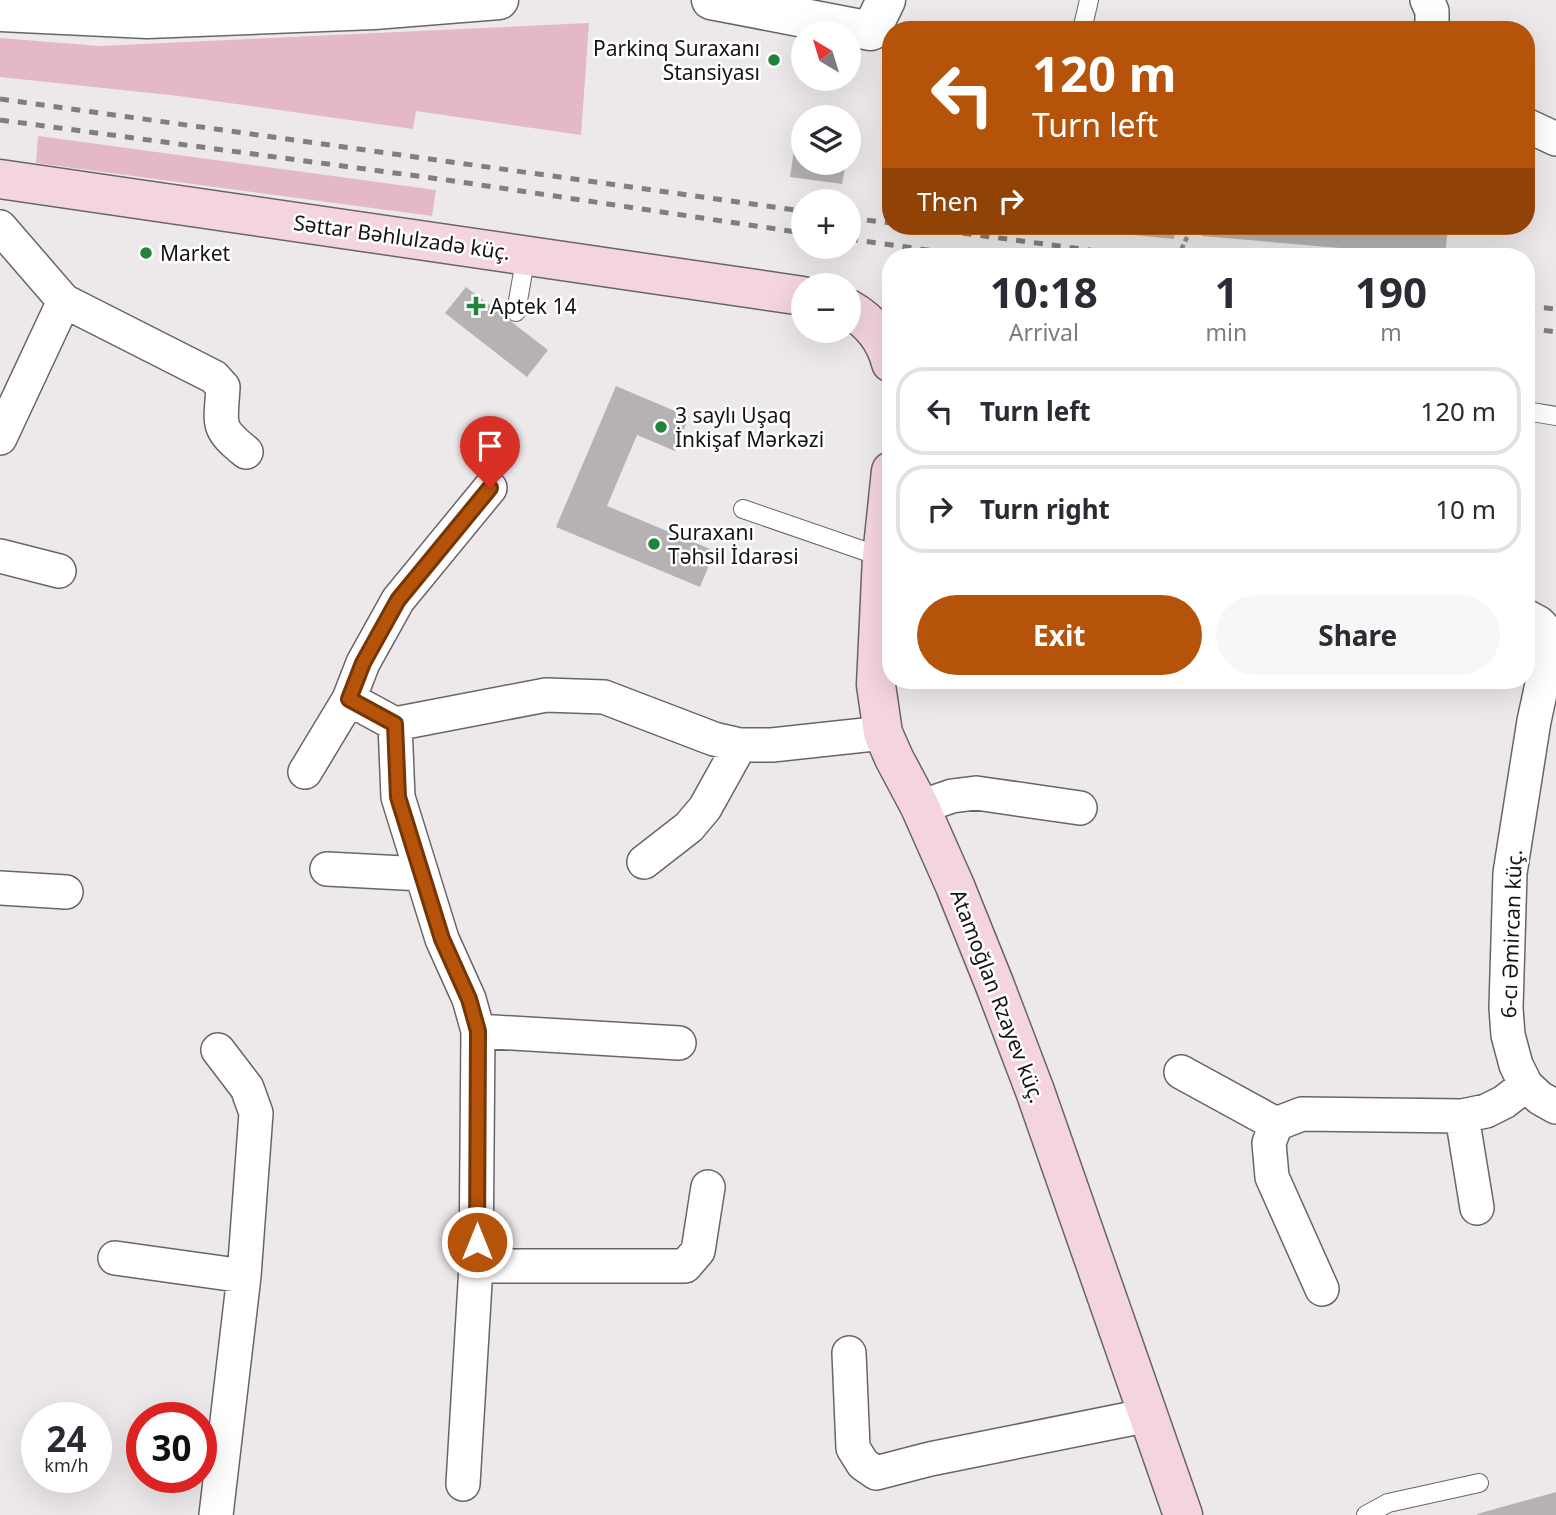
<!DOCTYPE html>
<html lang="en">
<head>
<meta charset="utf-8">
<style>
  :root { --surface:#fff; --page:#f7f7f7; --text:#2b2b33; --muted:#7c7c81; --line:#e1e1e2; --accent:#b45309 }
  body { margin:0; font-family:"Noto Sans",sans-serif; background:var(--page); color:var(--text); height:100vh; display:flex; flex-direction:column; font-size:26px; white-space:nowrap }
  * { box-sizing:border-box; margin:0 }
  p { font-size:23px; color:var(--muted) }
  .icon { flex:none; width:38px; height:38px; fill:none; stroke:currentColor; stroke-width:2; stroke-linecap:round; stroke-linejoin:round }
  .map { position:relative; flex:1; overflow:hidden }
  .panel { position:absolute; left:882px; top:248px; width:653px; height:441px; display:flex; flex-direction:column; background:var(--surface); border-radius:28px; box-shadow:0 7px 28px #0002 }
  .panel>* { flex:none }
  .hud { position:absolute; left:882px; top:21px; width:653px; height:214px; border-radius:28px; box-shadow:0 7px 28px #0002; background:#b45309; color:#fff; overflow:hidden }
  .needle { width:46px; rotate:322deg }
  .buttons { position:absolute; left:791px; top:21px; display:grid; gap:14px }
  .buttons a { display:grid; place-items:center; width:70px; height:70px; border-radius:50%; background:var(--surface); box-shadow:0 7px 28px #0002; font-size:35px }
  .speed { position:absolute; left:21px; top:1402px; display:flex; gap:14px; font-size:35px; font-weight:700; text-align:center }
  .speed>* { display:grid; place-content:center; width:91px; height:91px; border-radius:50%; background:var(--surface); box-shadow:0 7px 28px #0002; line-height:1 }
  .speed small { font-size:18px; font-weight:400 }
  .speed .limit { border:10px solid #d22; background:#fff; color:#111 }
  .pin { position:absolute; display:grid; place-items:center; width:60px; height:60px; color:#fff; margin:-72px -30px; border-radius:50% 50% 50% 0; rotate:-45deg; box-shadow:0 0 7px #0007 }
  .pin .icon { rotate:45deg }
  .me { position:absolute; width:77px; margin:-38px; rotate:0deg; stroke-linejoin:round; filter:drop-shadow(0 0 5px #0008) }
  .turn { display:flex; align-items:center; gap:24px; height:147px; padding:0 35px; font-size:32px }
  .turn .icon { width:91px; height:91px; stroke-width:2.5 }
  .turn b { display:block; font-size:49px; line-height:60px }
  .then { display:flex; align-items:center; height:66px; padding:0 35px; background:#0003; gap:14px; font-size:26px }
  .eta { display:flex; justify-content:space-evenly; align-items:center; height:119px; text-align:center }
  .eta b { font-size:42px; font-weight:700; line-height:49px }
  .cta { display:flex; gap:14px; margin-top:auto; padding:14px 35px }
  .cta a { flex:1; height:80px; border-radius:42px; background:var(--accent); color:#fff; font-size:28px; font-weight:700; line-height:80px; text-align:center }
  .cta a+a { background:var(--page); color:var(--text) }
  ul { padding:0; list-style:none }
  li { display:flex; align-items:center; gap:21px; height:88px; margin:0 14px 10px; padding:0 21px; border:4px solid var(--line); border-radius:28px }
  li div { flex:1 }
  li b { display:block; font-size:26px }
  li em { font-style:normal }
  .map>svg:first-child { display:block }
  .green { fill:#e4b8c6 }
  .building { fill:#b6b2b3 }
  .lines { fill:none; stroke-linecap:round; stroke-linejoin:round }
  .service-casing { stroke:#696566; stroke-width:20 }
  .minor-casing { stroke:#696566; stroke-width:36 }
  .tertiary-casing { stroke:#696566; stroke-width:41 }
  .secondary-casing { stroke:#696566; stroke-width:41 }
  .path { stroke:#8e8b8c; stroke-width:4.5; stroke-dasharray:5 3.5; stroke-linecap:butt }
  .service { stroke:#fff; stroke-width:18 }
  .minor { stroke:#fff; stroke-width:33 }
  .tertiary { stroke:#fff; stroke-width:38 }
  .secondary { stroke:#f4d4e0; stroke-width:38 }
  .rail { stroke:#817e7f; stroke-width:5; stroke-dasharray:9 9; stroke-linecap:butt }
  .route-casing { stroke:#753606; stroke-width:18 }
  .route { stroke:#b45309; stroke-width:12 }
  .poi-dot { fill:#20853a; stroke:#fff; stroke-width:2.5 }
  .labels { text-anchor:middle; dominant-baseline:central; stroke-width:5; stroke-linejoin:round; paint-order:stroke }
  .poi-label { font-size:21px; fill:#151314; stroke:#fff; text-anchor:start }
  .street-label { font-size:21px; fill:#151314; stroke:#fff }
</style>
</head>
<body>
<div class="map">
<svg width="1556" height="1515" viewBox="0 0 1556 1515">
  <rect width="100%" height="100%" fill="#ede9ea"/>
  <path class="green" d="M589,23L581,135L416,111L413,129L179,96L0,77V38L99,46Z
    M38,136L436,190L432,216L36,163Z"/>
  <path class="building" d="M795,143L803,144V163H846L842,184L790,177Z
    M1064,226H1176L1174,239L1064,228Z
    M1203,226H1448L1445,257L1202,236Z
    M466,287L548,350L527,377L445,313Z
    M616,386L689,417L675,451L637,435L607,506L715,551L700,587L556,527Z
    M1556,1492V1515H1477V1514Z"/>
  <g class="lines">
    <g class="service-casing">
      <path id="service" d="M1082,30L1089,0
        M516,312L526,255
        M1526,411L1556,416
        M743,509L882,557
        M1366,1515L1388,1503L1479,1483"/>
    </g>
    <g class="minor-casing">
      <path id="minor" d="M1427,0L1432,11V30
        M1526,125L1556,139
        M0,227L64,301L214,377L223,387C221,425 215,427 246,452
        M0,438L64,301
        M490,488L398,600L363,663L349,699L395,724L546,695L604,697L714,739L740,745H772L883,733
        M0,556L59,571
        M1526,616L1539,623L1546,631L1548,641L1547,661L1534,721L1510,873L1506,1008L1508,1035L1516,1065L1526,1085L1540,1098L1556,1107
        M395,724L398,797L442,939L469,999L478,1031L476,1266L463,1484
        M305,772L349,699
        M920,807L952,796L976,793L1080,808
        M644,862L689,827L705,808L740,745
        M327,869L422,874
        M0,888L66,892
        M478,1031L679,1043
        M1181,1072L1276,1124
        M1462,1116L1477,1208
        M115,1258L244,1276
        M476,1266H685L698,1251L708,1187
        M1322,1289L1272,1177L1269,1143L1276,1124L1302,1114L1462,1116L1486,1111L1504,1102L1526,1085
        M849,1353L853,1448L863,1464L876,1473L930,1459L1149,1415
        M216,1515L244,1276L256,1113L247,1088L218,1050"/>
    </g>
    <g class="tertiary-casing">
      <path id="tertiary" d="M711,0L871,31L886,0
        M0,12L147,19L374,10L499,0"/>
    </g>
    <g class="secondary-casing">
      <path id="secondary" d="M0,179L803,296
        M849,309C870,321 885,339 891,363
        M891,471L882,557L876,685L883,733L894,758L920,807L955,886L994,983L1035,1091L1183,1515"/>
    </g>
    <path class="path" d="M1178,257L1192,226"/>
    <use href="#service" class="service"/>
    <use href="#minor" class="minor"/>
    <use href="#tertiary" class="tertiary"/>
    <use href="#secondary" class="secondary"/>
    <path class="rail" d="M0,99L803,211
      M0,120L447,180L803,233
      M849,218L891,223
      M909,226L1142,257
      M849,239L978,257
      M1526,306L1556,309
      M1526,328L1556,332"/>
  </g>
  <g class="lines">
    <g class="route-casing">
      <path id="route" d="M477,1242L478,1031L469,999L442,939L398,797L395,724L349,699L363,663L398,600L490,488"/>
    </g>
    <use href="#route" class="route"/>
  </g>
  <g class="poi-dot">
    <circle cx="774" cy="60" r="7"/>
    <circle cx="146" cy="253" r="7"/>
    <path d="M472.5 295.5h7v7h7v7h-7v7h-7v-7h-7v-7h7z"/>
    <circle cx="661" cy="427" r="7"/>
    <circle cx="654" cy="544" r="7"/>
  </g>
  <g class="labels">
    <g class="poi-label">
      <text x="760" y="48" text-anchor="end">Parkinq Suraxanı<tspan x="760" dy="24">Stansiyası</tspan></text>
      <text x="160" y="253">Market</text>
      <text x="490" y="306">Aptek 14</text>
      <text x="675" y="415">3 saylı Uşaq<tspan x="675" dy="24">İnkişaf Mərkəzi</tspan></text>
      <text x="668" y="532">Suraxanı<tspan x="668" dy="24">Təhsil İdarəsi</tspan></text>
    </g>
    <g class="street-label">
      <text transform="translate(402 237) rotate(8)">Səttar Bəhlulzadə küç.</text>
      <text transform="translate(1511 934) rotate(-88)">6-cı Əmircan küç.</text>
      <text transform="translate(998 996) rotate(69)">Atamoğlan Rzayev küç.</text>
    </g>
  </g>
</svg>
<div class="buttons">
<a><svg class="needle" viewBox="-14 -14 28 28"><path d="M0-13l5 13h-10z" fill="#e53935"/><path d="M0 13l5-13h-10z" fill="#7c7c81"/></svg></a>
<a><svg class="icon" aria-label="layers" viewBox="0 0 24 24"><path d="M12 4l9 5-9 5-9-5zM3 14l9 5 9-5"/></svg></a>
<a>+</a>
<a>−</a>
</div>
<div class="speed"><div>24<small>km/h</small></div><div class="limit">30</div></div>
<div class="pin" style="left:490px;top:488px;background:#d93025"><svg class="icon" aria-label="arrive" viewBox="0 0 24 24"><path d="M6 21V4h12l-3 4 3 4H6"/></svg></div>
<svg class="me" style="left:477px;top:1242px" viewBox="-20 -20 40 40"><circle r="17" fill="#b45309" stroke="#fff" stroke-width="3"/><path d="M0-11L8 9 0 5-8 9z" fill="#fff"/></svg>
<div class="hud">
<div class="turn"><svg class="icon" aria-label="left" viewBox="0 0 24 24"><path d="M17 20v-9H6M10 6l-5 5 5 5"/></svg><div><b>120 m</b>Turn left</div></div>
<div class="then">Then<svg class="icon" aria-label="right" viewBox="0 0 24 24"><path d="M7 20v-9h11M14 6l5 5-5 5"/></svg></div>
</div>
<section class="panel">
<div class="eta">
<div><b>10:18</b><p>Arrival</p></div>
<div><b>1</b><p>min</p></div>
<div><b>190</b><p>m</p></div>
</div>
<ul>
<li><svg class="icon" aria-label="left" viewBox="0 0 24 24"><path d="M17 20v-9H6M10 6l-5 5 5 5"/></svg><div><b>Turn left</b></div><em>120 m</em></li>
<li><svg class="icon" aria-label="right" viewBox="0 0 24 24"><path d="M7 20v-9h11M14 6l5 5-5 5"/></svg><div><b>Turn right</b></div><em>10 m</em></li>
</ul>
<div class="cta"><a>Exit</a><a>Share</a></div>
</section>
</div>
</body>
</html>
